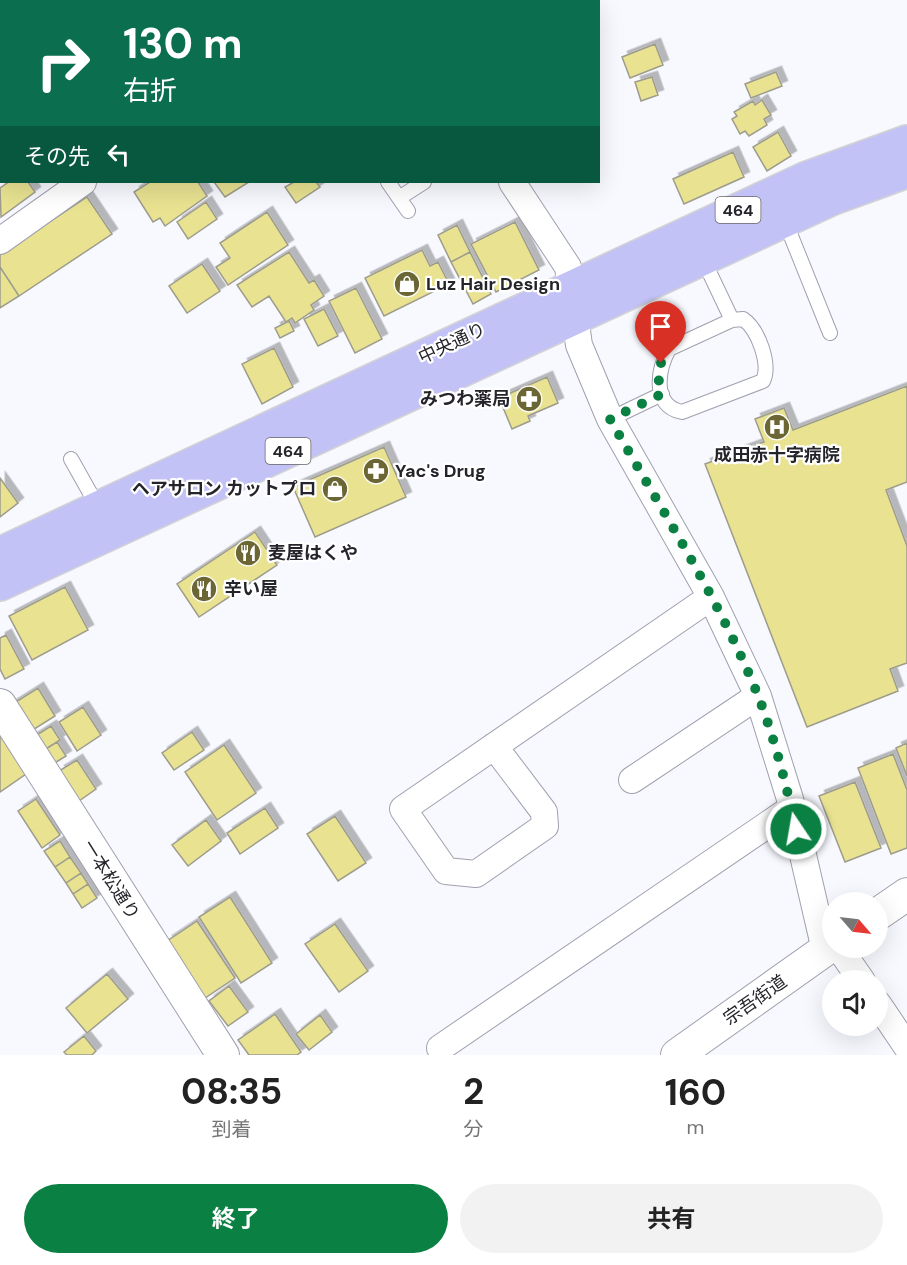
<!DOCTYPE html>
<html lang="ja">
<head>
<meta charset="utf-8">
<style>
  :root { --surface:#fff; --page:#f2f2f2; --text:#222; --muted:#767676; --accent:#0b8043 }
  body { margin:0; font-family:"DM Sans","Noto Sans JP",sans-serif; background:var(--page); color:var(--text); height:100vh; display:flex; flex-direction:column; font-size:22px; white-space:nowrap }
  * { box-sizing:border-box; margin:0 }
  p { font-size:20px; color:var(--muted) }
  .icon { flex:none; width:33px; height:33px; fill:none; stroke:currentColor; stroke-width:2; stroke-linecap:round; stroke-linejoin:round }
  .map { position:relative; height:1055px; overflow:hidden }
  .panel { display:flex; flex-direction:column; background:var(--surface); flex:1 }
  .panel>* { flex:none }
  .hud { position:absolute; left:0px; top:0px; width:600px; height:183px; box-shadow:0 6px 24px #0002; background:#0b6e4f; color:#fff; overflow:hidden }
  .needle { width:39px; rotate:118deg }
  .controls { position:absolute; left:822px; top:892px; display:grid; gap:12px }
  .controls a { display:grid; place-items:center; width:66px; height:66px; border-radius:50%; background:var(--surface); box-shadow:0 6px 24px #0002; font-size:30px }
  .pin { position:absolute; display:grid; place-items:center; width:51px; height:51px; color:#fff; margin:-62px -26px; border-radius:50% 50% 50% 0; rotate:-45deg; box-shadow:0 0 6px #0007 }
  .pin .icon { rotate:45deg }
  .me { position:absolute; width:66px; margin:-33px; rotate:348deg; stroke-linejoin:round; filter:drop-shadow(0 0 4px #0008) }
  .turn { display:flex; align-items:center; gap:21px; height:126px; padding:0 24px; font-size:27px }
  .turn .icon { width:78px; height:78px; stroke-width:2.5 }
  .turn b { display:block; font-size:42px; line-height:51px }
  .then { display:flex; align-items:center; height:57px; padding:0 24px; background:#0003; gap:12px; font-size:22px }
  .eta { display:flex; justify-content:space-evenly; align-items:center; height:102px; text-align:center }
  .eta b { font-size:36px; font-weight:700; line-height:42px }
  .button { display:flex; gap:12px; margin-top:auto; padding:12px 24px }
  .button a { flex:1; height:69px; border-radius:36px; background:var(--accent); color:#fff; font-size:24px; font-weight:700; line-height:69px; text-align:center }
  .button a+a { background:var(--page); color:var(--text) }
  .map>svg:first-child { display:block }
  .building { fill:#e8e291; stroke:#9d9c8d; stroke-width:1.5; filter:url(#shadow) }
  .lines { fill:none; stroke-linecap:round; stroke-linejoin:round }
  .service-casing { stroke:#a0a0af; stroke-width:16 }
  .minor-casing { stroke:#a0a0af; stroke-width:28 }
  .tertiary-casing { stroke:#a0a0af; stroke-width:34 }
  .trunk-casing { stroke:#d3d3d4; stroke-width:36 }
  .service { stroke:#fff; stroke-width:14 }
  .minor { stroke:#fff; stroke-width:26 }
  .tertiary { stroke:#fff; stroke-width:32 }
  .trunk { stroke:#c3c2f7; stroke-width:33 }
  .route { stroke:#0b8043; stroke-width:10; stroke-dasharray:0 18 }
  .labels { text-anchor:middle; dominant-baseline:central; stroke-width:4.5; stroke-linejoin:round; paint-order:stroke }
  .shield { fill:#fff; stroke:#66666a; stroke-width:1.5 }
  .shield-label { font-size:16px; font-weight:bold; fill:#24242a }
  .poi-label { font-size:18px; font-weight:bold; fill:#24242a; stroke:#fff; text-anchor:start }
  .street-label { font-size:18px; fill:#24242a; stroke:#fff }
</style>
</head>
<body>
<div class="map">
<svg width="907" height="1055" viewBox="0 0 907 1055">
  <defs>
    <filter id="shadow"><feDropShadow dx="5.5" dy="-5.5" stdDeviation="0" flood-color="#0004"/></filter>
  </defs>
  <rect width="100%" height="100%" fill="#f8f9ff"/>
  <path class="building" d="M655,44L663,65L630,78L622,57Z
    M776,72L782,86L751,98L745,84Z
    M652,77L658,95L641,101L635,82Z
    M762,100L771,115L764,119L767,125L749,136L745,131L740,134L732,119L737,116L734,112L753,101L755,105Z
    M778,132L791,156L767,171L753,147Z
    M733,152L744,177L684,204L673,179Z
    M9,182H28L35,192L1,217L0,188Z
    M150,182H198L207,196L165,226L160,218L153,222L134,192Z
    M214,182H249L225,197Z
    M294,182H316L320,187L296,203L285,187Z
    M87,197L112,234L19,296L0,267V255Z
    M206,202L217,219L188,239L177,222Z
    M267,212L288,245L228,285L216,267L230,258L220,243Z
    M515,222L539,270L496,292L471,244Z
    M457,225L470,252L451,262L438,235Z
    M422,250L430,266L438,262L449,284L384,316L365,278Z
    M289,252L309,283L314,280L324,296L311,305L314,310L295,323L292,318L286,322L269,296L252,307L237,285Z
    M470,252L491,294L473,304L451,262Z
    M202,264L220,291L187,313L169,286Z
    M0,267L19,296L0,308Z
    M356,288L382,339L355,353L329,301Z
    M324,309L338,336L318,346L304,319Z
    M289,321L294,331L280,338L275,328Z
    M274,348L293,387L262,404L242,364Z
    M547,377L558,403L528,416L530,421L512,429L499,398Z
    M907,386V482L886,490L907,546V663L890,669L898,691L807,727L705,464L764,442L755,419L784,408L793,430Z
    M384,447L406,497L315,537L293,487Z
    M0,478L18,503L0,517Z
    M255,532L277,565L199,617L177,584Z
    M65,587L88,630L32,660L9,616Z
    M6,635L24,669L5,679L0,669V638Z
    M38,688L55,716L28,733L11,705Z
    M83,707L101,735L77,751L59,722Z
    M51,726L60,740L41,752L32,738Z
    M192,732L204,750L174,770L162,753Z
    M0,734L26,774L0,792Z
    M57,742L66,756L50,766L41,752Z
    M907,743V776L896,748Z
    M224,745L256,793L217,820L185,772Z
    M893,754L907,790V848L891,854L858,768Z
    M77,760L96,789L79,801L59,771Z
    M855,782L881,848L845,862L819,796Z
    M36,799L60,835L42,848L18,811Z
    M265,808L278,828L240,854L227,833Z
    M335,816L366,863L338,881L307,834Z
    M206,820L221,841L188,866L172,845Z
    M60,841L70,857L55,867L44,851Z
    M70,857L81,873L66,883L55,867Z
    M81,873L88,884L73,894L66,883Z
    M88,884L97,898L82,908L73,894Z
    M230,897L272,963L241,983L199,917Z
    M197,921L235,978L205,998L167,941Z
    M335,924L368,971L339,992L305,944Z
    M107,974L128,999L87,1033L66,1008Z
    M229,986L248,1012L228,1026L209,1001Z
    M275,1014L301,1052L297,1055H249L238,1040Z
    M320,1015L332,1032L309,1050L296,1034Z
    M84,1036L96,1051L92,1055H67L64,1052Z"/>
  <g class="lines">
    <g class="service-casing">
      <path id="service" d="M388,182L408,211
        M399,198L424,182
        M785,221L830,333
        M703,259L732,320
        M743,319C758,329 771,364 763,381L682,412C651,406 658,369 669,349L732,320Z
        M610,419L662,394
        M71,459L98,507"/>
    </g>
    <g class="minor-casing">
      <path id="minor" d="M376,0L378,2
        M335,2L337,0
        M512,182L568,267L579,345L610,419L711,597L758,696L790,799L825,950
        M0,241L83,182
        M494,746L544,812L545,826L476,874L446,871L403,809L711,597
        M632,780L758,696
        M839,948L862,981
        M878,1004L907,1047
        M440,1048L792,808"/>
    </g>
    <g class="tertiary-casing">
      <path id="tertiary" d="M0,705L223,1055
        M878,914L907,894
        M677,1055L832,945"/>
    </g>
    <g class="trunk-casing">
      <path id="trunk" d="M0,554L805,179L907,142
        M0,584L833,198L907,171"/>
    </g>
    <use href="#service" class="service"/>
    <use href="#minor" class="minor"/>
    <use href="#tertiary" class="tertiary"/>
    <use href="#trunk" class="trunk"/>
  </g>
  <g class="lines">
    <path class="route" d="M661,363L658,377L662,394L610,419C661,509 718,597 757,693C774,736 786,784 796,829"/>
  </g>
  <defs>
    <g id="shop-disc" transform="scale(1.35)"><circle r="9.5" fill="#6b6633" stroke="#fff"/><path d="M-5-2.5h2.3a2.7 3.5 0 0 1 5.4 0H5L5.5 6h-11ZM-1.5-2.5h3a1.5 2.3 0 0 0-3 0Z" fill="#fff"/></g>
    <g id="pharmacy-disc" transform="scale(1.35)"><circle r="9.5" fill="#6b6633" stroke="#fff"/><path d="M-2-6h4v4h4v4h-4v4h-4v-4h-4v-4h4Z" fill="#fff"/></g>
    <g id="hospital-disc" transform="scale(1.35)"><circle r="9.5" fill="#6b6633" stroke="#fff"/><path d="M-5-5h3v3.5h4V-5h3V5h-3V1.5h-4V5h-3Z" fill="#fff"/></g>
    <g id="restaurant-disc" transform="scale(1.35)"><circle r="9.5" fill="#6b6633" stroke="#fff"/><path d="M-5-6h1v4h1v-4h1v4h1v-4h1v5L-1.5 .5V6h-2V.5L-5-1ZM5-6V6H3V1.5H1.5Q1.5-4 5-6Z" fill="#fff"/></g>
  </defs>
  <g fill-rule="evenodd">
    <use href="#shop-disc" x="407" y="284"/>
    <use href="#pharmacy-disc" x="529" y="399"/>
    <use href="#hospital-disc" x="777" y="427"/>
    <use href="#pharmacy-disc" x="376" y="471"/>
    <use href="#shop-disc" x="335" y="489"/>
    <use href="#restaurant-disc" x="248" y="553"/>
    <use href="#restaurant-disc" x="204" y="589"/>
  </g>
  <g class="labels">
    <g class="shield">
      <rect x="715.5" y="197" width="45" height="26" rx="4.5"/>
      <rect x="265.5" y="438" width="45" height="26" rx="4.5"/>
    </g>
    <g class="shield-label">
      <text x="738" y="210">464</text>
      <text x="288" y="451">464</text>
    </g>
    <g class="poi-label">
      <text x="426" y="284">Luz Hair Design</text>
      <text x="510" y="399" text-anchor="end">みつわ薬局</text>
      <text x="777" y="455" text-anchor="middle">成田赤十字病院</text>
      <text x="395" y="471">Yac's Drug</text>
      <text x="316" y="489" text-anchor="end">ヘアサロン カットプロ</text>
      <text x="268" y="553">麦屋はくや</text>
      <text x="224" y="589">辛い屋</text>
    </g>
    <g class="street-label">
      <text transform="translate(452 343) rotate(-25)">中央通り</text>
      <text transform="translate(111 880) rotate(58)">一本松通り</text>
      <text transform="translate(755 1000) rotate(-35)">宗吾街道</text>
    </g>
  </g>
</svg>
<div class="controls">
<a><svg class="needle" viewBox="-14 -14 28 28"><path d="M0-13l5 13h-10z" fill="#e53935"/><path d="M0 13l5-13h-10z" fill="#767676"/></svg></a>
<a><svg class="icon" aria-label="sound" viewBox="0 0 24 24"><path d="M4 9h4l5-4v14l-5-4H4zM17 9q2 3 0 6"/></svg></a>
</div>
<div class="pin" style="left:661px;top:363px;background:#d93025"><svg class="icon" aria-label="arrive" viewBox="0 0 24 24"><path d="M6 21V4h12l-3 4 3 4H6"/></svg></div>
<svg class="me" style="left:796px;top:829px" viewBox="-20 -20 40 40"><circle r="17" fill="#0b8043" stroke="#fff" stroke-width="3"/><path d="M0-11L8 9 0 5-8 9z" fill="#fff"/></svg>
<div class="hud">
<div class="turn"><svg class="icon" aria-label="right" viewBox="0 0 24 24"><path d="M7 20v-9h11M14 6l5 5-5 5"/></svg><div><b>130 m</b>右折</div></div>
<div class="then">その先<svg class="icon" aria-label="left" viewBox="0 0 24 24"><path d="M17 20v-9H6M10 6l-5 5 5 5"/></svg></div>
</div>
</div>
<section class="panel">
<div class="eta">
<div><b>08:35</b><p>到着</p></div>
<div><b>2</b><p>分</p></div>
<div><b>160</b><p>m</p></div>
</div>
<div class="button"><a>終了</a><a>共有</a></div>
</section>
</body>
</html>
